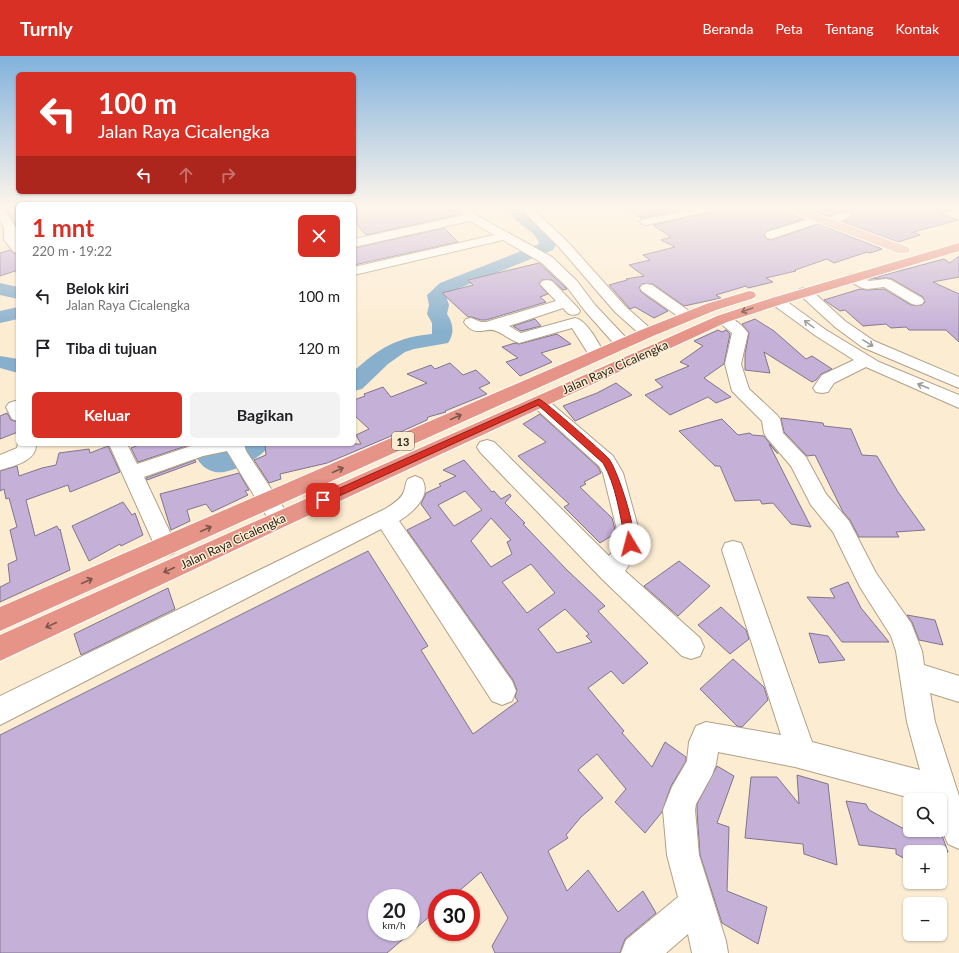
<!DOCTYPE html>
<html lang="id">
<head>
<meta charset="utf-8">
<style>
  :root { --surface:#fff; --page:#f2f2f2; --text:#202124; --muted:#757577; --accent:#d93025 }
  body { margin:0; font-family:Lato,sans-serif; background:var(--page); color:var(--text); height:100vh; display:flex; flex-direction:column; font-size:15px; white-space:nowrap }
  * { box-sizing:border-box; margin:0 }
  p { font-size:13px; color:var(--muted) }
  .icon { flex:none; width:22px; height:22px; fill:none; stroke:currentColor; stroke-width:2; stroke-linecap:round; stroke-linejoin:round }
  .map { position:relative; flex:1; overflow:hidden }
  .sheet { position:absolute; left:16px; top:146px; width:340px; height:244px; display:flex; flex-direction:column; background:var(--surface); border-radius:6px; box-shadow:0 1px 3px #0004 }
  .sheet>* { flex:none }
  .banner { position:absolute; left:16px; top:16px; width:340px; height:122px; border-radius:6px; box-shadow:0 1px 3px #0004; background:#d93025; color:#fff; overflow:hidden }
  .buttons { position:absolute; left:903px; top:737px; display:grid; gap:8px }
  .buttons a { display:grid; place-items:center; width:44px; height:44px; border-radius:6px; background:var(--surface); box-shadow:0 1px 3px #0004; font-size:20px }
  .speed { position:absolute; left:368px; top:833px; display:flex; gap:8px; font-size:20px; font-weight:700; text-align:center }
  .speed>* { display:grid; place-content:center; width:52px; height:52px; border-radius:50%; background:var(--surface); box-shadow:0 1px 3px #0004; line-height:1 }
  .speed small { font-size:10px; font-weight:400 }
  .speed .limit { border:6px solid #d22; background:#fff; color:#111 }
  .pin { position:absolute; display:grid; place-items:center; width:34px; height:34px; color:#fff; margin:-17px; border-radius:8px; box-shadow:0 2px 6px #0006 }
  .me { position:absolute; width:44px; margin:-22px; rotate:352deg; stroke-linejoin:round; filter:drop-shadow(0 0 3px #0008) }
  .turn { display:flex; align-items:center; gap:14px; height:84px; padding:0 16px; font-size:18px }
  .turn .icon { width:52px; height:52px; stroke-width:2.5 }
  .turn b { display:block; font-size:28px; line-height:34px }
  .lanes { display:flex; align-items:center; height:38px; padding:0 16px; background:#0003; justify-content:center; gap:20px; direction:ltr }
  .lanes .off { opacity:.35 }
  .round { display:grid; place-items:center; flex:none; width:42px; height:42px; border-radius:6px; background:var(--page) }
  .overview { display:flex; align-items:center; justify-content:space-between; height:68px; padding:0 16px }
  h1 { font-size:24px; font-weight:700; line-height:30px; color:var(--accent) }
  .action { display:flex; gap:8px; margin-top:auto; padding:8px 16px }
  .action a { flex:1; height:46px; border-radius:6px; background:var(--accent); color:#fff; font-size:16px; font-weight:700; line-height:46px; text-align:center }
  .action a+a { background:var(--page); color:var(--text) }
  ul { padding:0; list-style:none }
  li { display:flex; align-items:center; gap:12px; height:52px; padding:0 16px }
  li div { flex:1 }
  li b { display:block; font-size:15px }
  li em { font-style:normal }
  header { display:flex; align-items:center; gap:24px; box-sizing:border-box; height:56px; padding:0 20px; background:var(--accent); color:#fff }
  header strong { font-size:19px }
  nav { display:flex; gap:22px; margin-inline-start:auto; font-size:14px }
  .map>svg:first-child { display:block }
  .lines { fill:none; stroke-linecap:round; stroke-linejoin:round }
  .river { fill:#88b0cd; fill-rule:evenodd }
  .building { fill:#c5b0d8; stroke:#81748c; fill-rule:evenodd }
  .minor-casing { stroke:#b0a188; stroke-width:2 }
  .major-casing { stroke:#fff; stroke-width:2 }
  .highway-casing { stroke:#fff; stroke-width:2 }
  .minor { fill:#fff; fill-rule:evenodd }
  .major { fill:#f0bfb8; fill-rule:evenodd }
  .highway { fill:#e69488; fill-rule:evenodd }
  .oneway { stroke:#7d554a }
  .oneway2 { stroke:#9e9b97 }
  .route { fill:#d93025; stroke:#8d1f18 }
  .labels { text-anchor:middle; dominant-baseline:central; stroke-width:3; stroke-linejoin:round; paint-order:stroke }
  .shield { fill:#fcecd2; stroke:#675e4f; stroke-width:1 }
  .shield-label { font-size:11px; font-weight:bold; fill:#272117 }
  .street-label { font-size:12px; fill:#272117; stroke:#fcecd2 }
</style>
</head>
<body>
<header>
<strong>Turnly</strong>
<nav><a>Beranda</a><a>Peta</a><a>Tentang</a><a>Kontak</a></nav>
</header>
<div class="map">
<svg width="959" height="897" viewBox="0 0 959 897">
  <rect width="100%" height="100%" fill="#fcecd2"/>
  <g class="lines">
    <path class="river" d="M509,151H523C524,154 525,157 527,159C535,168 564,179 553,194L452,235L446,240L449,249L447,258C453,267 455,277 448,287L414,293L405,296L388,308L362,333L354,335V315C379,292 398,281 432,278V267L427,258L429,249L427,239L440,227L539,188C537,173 512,170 509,151Z
      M0,227L18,231V243L0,239Z
      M18,251V263L0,267V255Z
      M0,300L18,303V317L0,312Z
      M198,388H224L223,396L228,395L239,388H271C263,401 230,419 215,416C206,414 200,408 196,401Z"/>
  </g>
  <path class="building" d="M1,151H18V178L17,171L5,152Z
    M354,151H456L461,158L366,179L354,165Z
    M623,151H696L642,162Z
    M723,151H780L782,154L804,163L767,175L764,180L767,183L771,184L819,168L882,193L870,197L867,196L834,207L827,203L795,214L796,215L766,222L773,226L748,232L746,230L716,239L721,242L684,250L653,228H642L639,231L641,236L668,255L654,262L635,251L630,253L609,229L627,224L626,223L644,220L629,209L650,204L643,199L675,191L661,184L671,181L653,169L716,155Z
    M801,151H951L952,155L941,158L958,164L913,176L920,179L898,186L843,166L852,160L849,156L844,155L828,160Z
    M444,172L458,186L354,209V192Z
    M10,194L14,197L18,198V214L0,220V197Z
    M959,200V221L933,226L959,238V286L946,274H909L906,271L891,272L886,268L863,270L845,254L840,255L824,244L860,233L867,234L884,233L911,249H922L925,246L923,241L892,223L886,222L869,223L944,203L950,207Z
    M539,207L567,233L563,234L552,224H542L539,228L548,238L540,241L546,246L486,264H481L472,261H468L442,237L473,229L468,224Z
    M535,263L541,270L521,275L513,270Z
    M755,263L774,275L806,303L812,300L832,313L821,318L816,324L812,326L764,296L770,317L745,314V298L749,277L742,268Z
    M718,274L722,276L726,274L730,278L724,308L704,322L731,341L716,347L708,341L670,359L645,339L663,331L655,324L689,310L680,306L703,290L694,285Z
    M557,278L571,288L541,297L552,306L520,320L506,306L518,302L502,291L515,287L519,288Z
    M450,307L463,319L476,314L490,327L479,332L487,338L445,355L446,356L428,361L427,364L396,378L327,407L280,418L281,423L269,427L254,404L266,399L265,388H361L356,379L369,373L354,359V344L365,340L364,338L383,331L391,341L427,327L407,318L431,309L435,313Z
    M616,327L632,339L575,365L563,350L597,337Z
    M7,357L11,364L18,366V376L0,383V360Z
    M540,358L598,411L601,417L584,426L586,428L580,431L612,462L616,477L600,487L564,451L569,448L518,400L546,386L523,368Z
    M781,362L823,367L824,370L851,373L862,399L877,400L898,436L925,474L896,476L899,481H859L850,464L843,456L815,399L807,400L784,376Z
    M722,363L738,379L750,377L752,379L764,380L778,398L769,388L811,471L791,468L773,447L762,448L760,444L735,445L720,410H715L679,375Z
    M141,388H188L189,389L138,406L131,392Z
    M108,390L120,416L70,436L68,429L26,444L35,480L57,470L59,474L60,473L70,514L0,546V531L10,526L8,508L17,504L10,474L17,471L9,442L6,443L4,433L0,435V415L17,410L19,420L42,412L56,409L59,397L89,393L90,397Z
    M195,404L196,406L147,424L146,422Z
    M464,404L492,436L494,435L501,443L510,438L511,440L505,447L525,467L523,468L566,513L605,550L598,555L648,607L623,628L611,615L588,632L624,675L622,677L652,711L665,686L686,701V705L671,730L662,756L645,777L615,746L626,733L597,698L578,714L603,742L581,761L566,779L568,782L548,795L567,835L588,814L618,856L643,835L656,857L625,883L620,897H495L492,890L508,862L481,816L451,842H437V854L387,897H0V679L368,495L428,590L421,594L473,678L518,645L515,641L517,634L513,624L407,474L431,462L421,448L426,437L441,430L439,428L456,420L443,414ZM465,435L482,454L454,470L438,449ZM491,462L511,484L507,486L512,498L491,511L471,485ZM531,508L555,537L527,557L502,526ZM565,553L589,578L586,580L592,586L557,597L538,573ZM377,842H411V876H377Z
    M239,417L249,434L245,435L248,439L212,456L206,448L187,454L190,465L171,474L160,438Z
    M123,446L132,459L135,457L143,479L121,490L120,488L89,505L72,470Z
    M679,505L710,530L678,560L644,530Z
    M848,526L861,552L889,586H842L807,541L835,542L830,533Z
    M168,532L175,553L81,599L74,578Z
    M721,551L746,574L749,583L730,598L698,569Z
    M907,559L935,564L943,589L919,584L912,566Z
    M809,577L828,580L845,604L819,607Z
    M733,603L764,631L768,644L742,671L737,670L700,633Z
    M717,710L734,720L717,767L729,771L727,835L767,851L758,888L722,867L700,799L697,754V748Z
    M797,719L828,728L837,809L804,798L803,788L745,782L751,721H777L799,748Z
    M846,745L866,748L869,754L906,774H940L948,796H910L909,805L896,798V793L859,789Z"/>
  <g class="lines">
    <g class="minor-casing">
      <path id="minor" d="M457,151H469L476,159L552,201L577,225L595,249L629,285L631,288L629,291L623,293L617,291L585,255L567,231L542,207L503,184L354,219V211L494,179L470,165L354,191V183L464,159Z
        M523,151H533L534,154L567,185L625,250L652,274L655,277L652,280L647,282L642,280L615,256L559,191L525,157Z
        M702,151H722L716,154L646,169L642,168L640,166L642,164L646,163Z
        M0,152L4,153L16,172L18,197L14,196L4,184V172L0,165Z
        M845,156L849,157L851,159L849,161C841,165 831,171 823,168L821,166L771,183L767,182L765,179L767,176L815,161L819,160L825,163Z
        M854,218L869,225L886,223L891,224L922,242L924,245L922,248L917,249L912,248L884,231L867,233L862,232L849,225L847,222L849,219Z
        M547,224L552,225L578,252L580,255L578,258C570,260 568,258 563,252L509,270L521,277L575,262C587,264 599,288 605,299L603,302L597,304L591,302L572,272L519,287C510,284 504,278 496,275C486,270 475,283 464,266L466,263L471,262L481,266H486L556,245L540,228L542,225Z
        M647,228L652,229L692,257L694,260L692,263L687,264L682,263L642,235L640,232L642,229Z
        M805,232L810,233L845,265L874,285L959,321V332L862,291L835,271L800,239L798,236L800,233Z
        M777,241L782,242L826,274L879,306L959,339V352L866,311L834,327L828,336L822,337L816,336L813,332L822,319L854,304L816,280L772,248L770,245L772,242Z
        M722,259C732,261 742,268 748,277L741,308L749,333L777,359L780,363L783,377L806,401L826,438L849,465L876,517L911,567L922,595L924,609L959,620V646L930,637L935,666L959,740V793L948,788L940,770V744H918L795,711L718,696L716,708L712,719L696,748L695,754L699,799L726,885L728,897H692L688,878L666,897H621L626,884L678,841L667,799L663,754L672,731L687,705L689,686L696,670L706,666L781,679L722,494L725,487L733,485L741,487L744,494L812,686L920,714L907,666L896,595L891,580L860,531L833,476L811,449L791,410L767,382L764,377L762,365L732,335L725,308L732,277L715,263L717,260Z
        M539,340L545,342L613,400L623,417L641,482C639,494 632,505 625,515L700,582L704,591L700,600L691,603L682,600L602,523L480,396L477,391L480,386L487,384L494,386L609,500L617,490L619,482L603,417L599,410L533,350L530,346L533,342Z
        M15,345L18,346V365L12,363L6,351L9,347Z
        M18,387L36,388C37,405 14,410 0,414V399L17,392Z
        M109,388H127L137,408L197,388H244L246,395L291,463L288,469L280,471L272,469L227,395L203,400L144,421L177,491L174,497L166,500L158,497Z
        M415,420L422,423C432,440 413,456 399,465L512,625L516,635L512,645L502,649L492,645L381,473L0,669V640L385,453C391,449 402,443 404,435C406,430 405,427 408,423Z"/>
    </g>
    <g class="major-casing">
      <path id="major" d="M781,151H797L908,191L910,194L908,197H898L783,153Z"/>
    </g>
    <g class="highway-casing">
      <path id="highway" d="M959,187V195L782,248L727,266L288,469L0,605V579L717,260L772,242Z
        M749,235L754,236L756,239L754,242L716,254L653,280L0,575V551L641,274L706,248Z"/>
    </g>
    <use href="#minor" class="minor"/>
    <use href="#major" class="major"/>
    <use href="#highway" class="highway"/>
  </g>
  <defs><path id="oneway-shaft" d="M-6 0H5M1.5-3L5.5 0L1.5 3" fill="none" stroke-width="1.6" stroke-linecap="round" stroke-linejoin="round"/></defs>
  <g class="oneway">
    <use href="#oneway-shaft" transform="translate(747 254) rotate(160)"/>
    <use href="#oneway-shaft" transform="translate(456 361) rotate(-24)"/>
    <use href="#oneway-shaft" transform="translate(338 414) rotate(-24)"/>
    <use href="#oneway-shaft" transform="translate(206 473) rotate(-24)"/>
    <use href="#oneway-shaft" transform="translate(169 514) rotate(155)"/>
    <use href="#oneway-shaft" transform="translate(87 525) rotate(-24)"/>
    <use href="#oneway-shaft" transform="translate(51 569) rotate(155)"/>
  </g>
  <g class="oneway2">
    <use href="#oneway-shaft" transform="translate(809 268) rotate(-144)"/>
    <use href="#oneway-shaft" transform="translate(868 287) rotate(31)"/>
    <use href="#oneway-shaft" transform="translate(923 330) rotate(-157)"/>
  </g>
  <linearGradient id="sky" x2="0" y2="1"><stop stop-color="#81b2dd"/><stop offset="0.55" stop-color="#fef6eb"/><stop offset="1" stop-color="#fef6eb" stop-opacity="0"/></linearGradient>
  <rect width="959" height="276" fill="url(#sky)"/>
  <path class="route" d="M539,343C545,345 604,397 609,403C618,415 639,479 633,491H626L625,482C619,456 616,429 603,407L538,349L326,446H320L318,444L320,441Z"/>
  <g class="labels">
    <rect class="shield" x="392" y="376" width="22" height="18" rx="3"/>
    <g class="shield-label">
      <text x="403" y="385">13</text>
    </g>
    <g class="street-label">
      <text transform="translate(615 311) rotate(-24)">Jalan Raya Cicalengka</text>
      <text transform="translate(233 485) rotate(-25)">Jalan Raya Cicalengka</text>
    </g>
  </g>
</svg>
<div class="buttons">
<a><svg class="icon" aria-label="search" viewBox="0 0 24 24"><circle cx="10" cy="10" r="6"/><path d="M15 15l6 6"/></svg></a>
<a>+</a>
<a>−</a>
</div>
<div class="speed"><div>20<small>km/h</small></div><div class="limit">30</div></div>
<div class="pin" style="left:323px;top:444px;background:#d93025"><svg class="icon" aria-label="arrive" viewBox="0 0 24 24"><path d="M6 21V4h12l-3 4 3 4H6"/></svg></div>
<svg class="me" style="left:630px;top:488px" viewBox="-20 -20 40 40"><circle r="19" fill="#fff"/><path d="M0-13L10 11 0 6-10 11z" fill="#d93025"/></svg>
<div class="banner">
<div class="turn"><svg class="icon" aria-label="left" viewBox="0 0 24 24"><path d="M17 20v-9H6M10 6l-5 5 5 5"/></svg><div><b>100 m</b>Jalan Raya Cicalengka</div></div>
<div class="lanes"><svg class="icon" aria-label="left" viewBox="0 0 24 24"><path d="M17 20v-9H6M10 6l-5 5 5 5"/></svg><svg class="icon off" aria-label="ahead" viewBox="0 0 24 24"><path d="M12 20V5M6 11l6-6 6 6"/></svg><svg class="icon off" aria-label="right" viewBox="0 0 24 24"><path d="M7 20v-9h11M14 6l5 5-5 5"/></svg></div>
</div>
<section class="sheet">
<div class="overview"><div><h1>1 mnt</h1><p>220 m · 19:22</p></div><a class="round" style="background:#d93025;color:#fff"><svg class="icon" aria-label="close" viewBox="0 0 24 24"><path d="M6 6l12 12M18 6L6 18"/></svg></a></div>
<ul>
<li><svg class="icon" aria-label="left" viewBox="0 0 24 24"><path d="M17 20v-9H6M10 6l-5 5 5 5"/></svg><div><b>Belok kiri</b><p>Jalan Raya Cicalengka</p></div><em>100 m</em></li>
<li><svg class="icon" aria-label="arrive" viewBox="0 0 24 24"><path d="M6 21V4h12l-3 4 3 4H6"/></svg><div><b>Tiba di tujuan</b></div><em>120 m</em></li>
</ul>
<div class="action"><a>Keluar</a><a>Bagikan</a></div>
</section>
</div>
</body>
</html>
